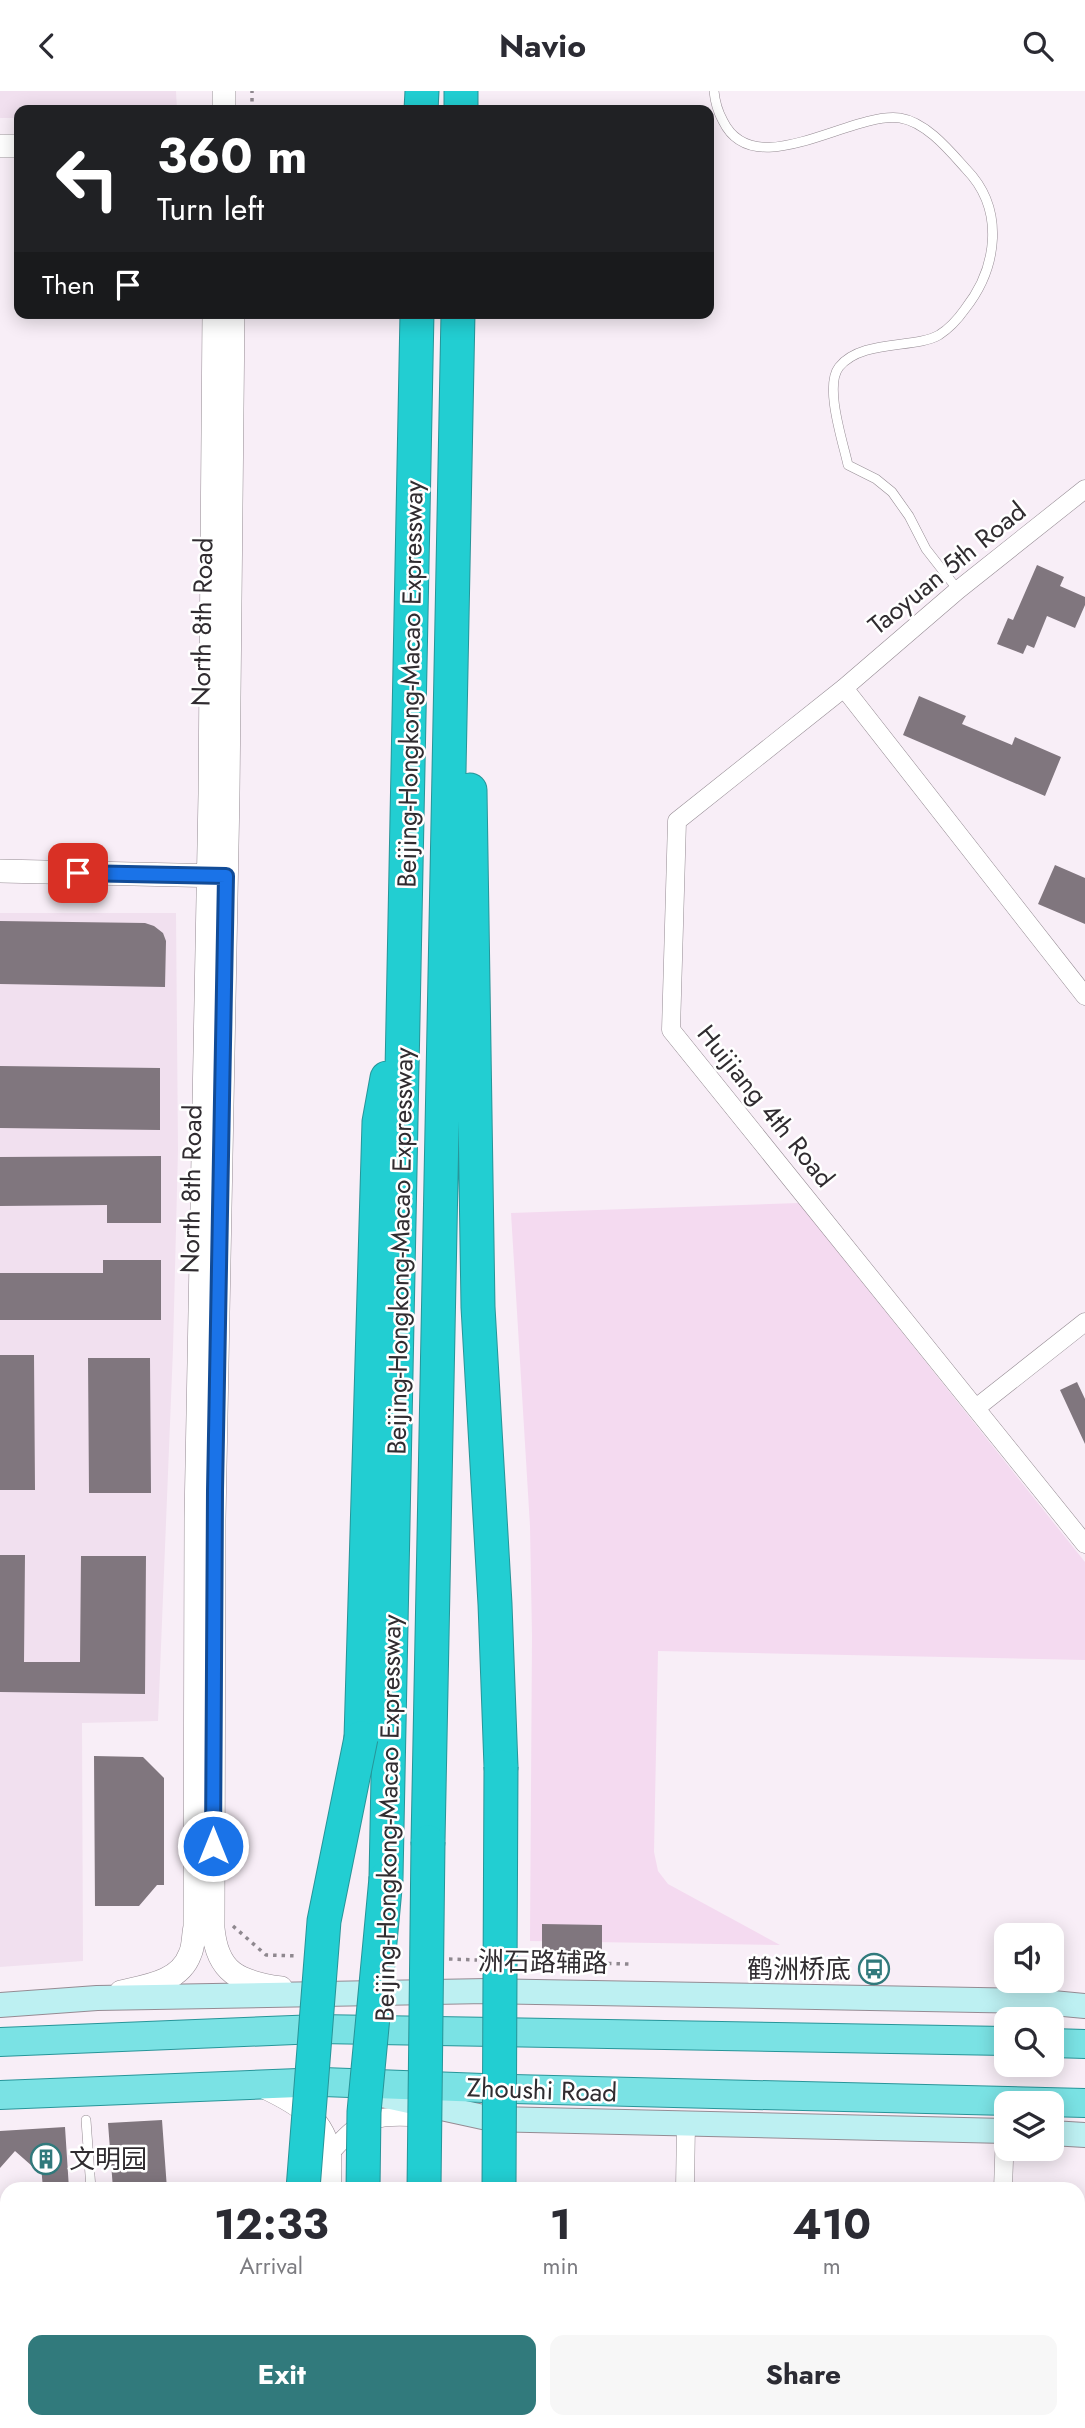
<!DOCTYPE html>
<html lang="en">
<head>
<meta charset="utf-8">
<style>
  :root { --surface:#fff; --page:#f7f7f7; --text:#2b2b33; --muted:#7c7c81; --accent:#317a7c }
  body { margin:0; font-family:Jost,"Noto Sans SC",sans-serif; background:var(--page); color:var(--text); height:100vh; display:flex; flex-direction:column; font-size:26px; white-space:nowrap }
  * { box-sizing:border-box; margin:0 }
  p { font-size:23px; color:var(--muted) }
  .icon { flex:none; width:38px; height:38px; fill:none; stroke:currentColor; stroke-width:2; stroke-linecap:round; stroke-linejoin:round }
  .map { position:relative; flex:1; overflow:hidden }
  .panel { position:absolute; left:0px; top:2091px; width:1085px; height:247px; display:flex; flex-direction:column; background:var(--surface); border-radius:21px 21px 0 0; box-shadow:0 4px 18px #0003 }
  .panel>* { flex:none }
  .guide { position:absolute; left:14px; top:14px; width:700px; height:214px; border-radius:14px; box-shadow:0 4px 18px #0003; background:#202124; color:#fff; overflow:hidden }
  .buttons { position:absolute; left:994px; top:1832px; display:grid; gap:14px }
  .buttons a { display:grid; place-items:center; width:70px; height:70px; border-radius:14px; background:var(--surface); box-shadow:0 4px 18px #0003; font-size:35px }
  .pin { position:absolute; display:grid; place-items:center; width:60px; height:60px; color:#fff; margin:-30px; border-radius:14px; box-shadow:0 4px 10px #0006 }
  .me { position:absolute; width:77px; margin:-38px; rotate:0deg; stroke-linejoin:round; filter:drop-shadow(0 0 5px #0008) }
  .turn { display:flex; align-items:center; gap:24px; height:147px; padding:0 28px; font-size:32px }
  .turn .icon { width:91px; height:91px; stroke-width:2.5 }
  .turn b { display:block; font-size:49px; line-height:60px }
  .then { display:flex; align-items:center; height:66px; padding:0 28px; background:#0003; gap:14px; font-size:26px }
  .eta { display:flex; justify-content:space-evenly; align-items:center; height:119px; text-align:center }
  .eta b { font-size:42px; font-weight:700; line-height:49px }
  .action { display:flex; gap:14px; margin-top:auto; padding:14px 28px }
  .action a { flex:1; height:80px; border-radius:14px; background:var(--accent); color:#fff; font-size:28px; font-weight:700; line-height:80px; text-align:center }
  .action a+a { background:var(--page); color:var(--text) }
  header { display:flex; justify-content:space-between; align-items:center; height:91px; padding:0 28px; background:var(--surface); font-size:32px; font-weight:700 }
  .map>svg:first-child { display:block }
  .built { fill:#f1e0ef }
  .green { fill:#f4daf0 }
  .building { fill:#80767e }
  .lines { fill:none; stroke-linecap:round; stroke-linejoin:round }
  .service-casing { stroke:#958b93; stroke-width:10 }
  .minor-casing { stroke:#958b93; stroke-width:19 }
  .tertiary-casing { stroke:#958b93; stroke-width:24 }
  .secondary-casing { stroke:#958b93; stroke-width:26 }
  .primary-casing { stroke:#279599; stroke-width:30 }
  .motorway-casing { stroke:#279599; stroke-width:35 }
  .path { stroke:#8f888f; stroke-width:3.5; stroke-dasharray:3.5 5; stroke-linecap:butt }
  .service { stroke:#fff; stroke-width:9 }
  .minor { stroke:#fff; stroke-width:18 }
  .tertiary { stroke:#fff; stroke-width:23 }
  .secondary { stroke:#bdf0f2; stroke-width:24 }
  .primary { stroke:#7ae2e4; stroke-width:28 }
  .motorway { stroke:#22ced2; stroke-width:33 }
  .motorway-bridge-casing { stroke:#279599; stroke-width:35; stroke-linecap:butt }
  .motorway-bridge { stroke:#22ced2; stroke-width:33 }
  .route-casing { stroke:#114b97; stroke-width:18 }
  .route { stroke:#1a73e8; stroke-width:12 }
  .labels { text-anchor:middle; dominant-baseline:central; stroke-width:5; stroke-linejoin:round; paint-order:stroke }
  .street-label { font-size:26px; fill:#302c30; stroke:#fff }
  .poi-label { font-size:26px; fill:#302c30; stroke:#fff; text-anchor:end }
</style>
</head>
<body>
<header><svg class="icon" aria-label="back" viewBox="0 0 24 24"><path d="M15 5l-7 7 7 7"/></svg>Navio<svg class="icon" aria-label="search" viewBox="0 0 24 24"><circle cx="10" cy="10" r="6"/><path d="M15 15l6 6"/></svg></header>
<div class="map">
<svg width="1085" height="2337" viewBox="0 0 1085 2337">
  <rect width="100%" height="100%" fill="#f8eef7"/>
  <path class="built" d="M0,0H176L177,19H19V27H0Z
    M0,822H176L178,1059L173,1258L158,1630L82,1632L83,1870L0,1876Z
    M1078,2123H1085V2337H1016L1017,2331H1078Z
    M687,2331H974V2337H687Z"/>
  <path class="green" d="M799,1112L1085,1471V1569L658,1560L654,1761L658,1780L668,1793L780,1854L530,1850L532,1545L530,1435L511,1122Z"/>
  <path class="building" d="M1037,474L1064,486L1060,495L1085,506V514L1075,537L1047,525L1034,557L1027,554L1023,563L997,553L1008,527L1013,529Z
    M919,605L966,625L962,633L1012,654L1015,646L1061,666L1045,705L903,644Z
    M1055,774L1085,787V833L1038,813Z
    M0,830L145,832L154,835L163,842L166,850L165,896L0,893Z
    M0,975L160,977V1039L0,1037Z
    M161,1065V1132H107V1114L0,1115V1066Z
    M103,1169H161V1229H0V1182H103Z
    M0,1264H34L35,1399H0Z
    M88,1267H150L151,1402H89Z
    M1077,1291L1085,1308V1353L1060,1299Z
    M0,1464H25L24,1571H80L81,1465H146L145,1603L0,1601Z
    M94,1665L143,1666L164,1687V1794H157L139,1815H95Z
    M542,1833L602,1834V1863L542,1862Z
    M162,2029L167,2098H113L108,2032Z
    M65,2036L69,2098H43L41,2074L32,2075L15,2060L0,2077V2040Z"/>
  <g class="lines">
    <g class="service-casing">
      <path id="service" d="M714,0C715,11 718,21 723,30C754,94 851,20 900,27C926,31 949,59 966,78C1005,118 998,176 965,218C958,228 950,237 939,244C915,258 861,248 839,276C824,295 843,351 848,374L876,388L892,401L909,425L926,458L958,499
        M86,2029L91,2098
        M108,2331V2337
        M210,2331L211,2337
        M0,2333L22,2331"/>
    </g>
    <g class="minor-casing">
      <path id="minor" d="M1085,398L958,499L844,597L677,730L671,939L1085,1453
        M844,597L1085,905
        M976,1317L1085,1231
        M329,2063C337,2055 344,2046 353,2039C375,2021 406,2026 432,2027
        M685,2098L686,2032
        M1003,2098L1005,2040
        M678,2337V2331
        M996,2337V2331"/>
    </g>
    <g class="tertiary-casing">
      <path id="tertiary" d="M224,19V0
        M0,55H19
        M233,222L228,703L214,1428L213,1837C217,1882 239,1891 281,1897
        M0,780L223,785
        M121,1901C147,1895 180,1891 190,1863C194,1855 193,1844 195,1836L196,1427L210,703L214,222
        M260,1994C290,2008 321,2023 329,2060C331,2072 329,2086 330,2098
        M329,2337V2331"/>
    </g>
    <g class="secondary-casing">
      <path id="secondary" d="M0,1914L97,1907L487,1900L1032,1910L1085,1915
        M368,2001L492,2028L1006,2040
        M1052,2042L1085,2044"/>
    </g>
    <g class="primary-casing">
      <path id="primary" d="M0,1951L318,1938L1006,1950
        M1052,1952L1085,1953
        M0,2004L323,1991L513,1998L1085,2012"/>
    </g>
    <g class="motorway-casing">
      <path id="motorway" d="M421,19L422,0
        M461,19V0
        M470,699L478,1216L495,1513L501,1676
        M361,1647L379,1031L387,987
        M428,1751L458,222
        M386,1787L417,222
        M438,2331V2337
        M499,2331V2337
        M284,2337L285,2331
        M378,2337L379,2331"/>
    </g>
    <path class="path" d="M252,19V0
      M233,1835L266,1864L298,1865
      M449,1868L477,1869
      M523,1870L629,1873"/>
    <use href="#service" class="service"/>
    <use href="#minor" class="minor"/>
    <use href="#tertiary" class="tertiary"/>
    <use href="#secondary" class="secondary"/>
    <use href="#primary" class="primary"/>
    <use href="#motorway" class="motorway"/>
    <g class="motorway-bridge-casing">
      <path id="motorway-bridge" d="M303,2098L324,1830L361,1647
        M363,2098L364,2021L386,1787
        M424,2098L428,1751
        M499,2098L501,1676"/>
    </g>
    <use href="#motorway-bridge" class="motorway-bridge"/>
  </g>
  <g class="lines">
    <g class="route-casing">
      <path id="route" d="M78,782L226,785L215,1400L213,1755"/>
    </g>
    <use href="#route" class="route"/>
  </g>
  <defs>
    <g id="bus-ring" transform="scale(1.575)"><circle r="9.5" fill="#fff" stroke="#317a7c" stroke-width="1.5"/><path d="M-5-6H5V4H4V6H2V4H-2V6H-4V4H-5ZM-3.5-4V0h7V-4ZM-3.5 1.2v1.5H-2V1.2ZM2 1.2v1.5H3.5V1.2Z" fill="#317a7c"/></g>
    <g id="building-ring" transform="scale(1.575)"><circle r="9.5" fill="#fff" stroke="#317a7c" stroke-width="1.5"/><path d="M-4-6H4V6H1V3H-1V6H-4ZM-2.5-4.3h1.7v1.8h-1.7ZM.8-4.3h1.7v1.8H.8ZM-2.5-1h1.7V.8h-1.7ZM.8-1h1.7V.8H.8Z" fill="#317a7c"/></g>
  </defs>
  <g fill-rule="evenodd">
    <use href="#bus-ring" x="874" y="1878"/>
    <use href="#building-ring" x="46" y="2068"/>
  </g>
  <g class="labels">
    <g class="street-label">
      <text transform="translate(947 477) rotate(-39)">Taoyuan 5th Road</text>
      <text transform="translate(202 531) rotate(-89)">North 8th Road</text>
      <text transform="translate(410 593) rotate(-89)">Beijing-Hongkong-Macao Expressway</text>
      <text transform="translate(766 1015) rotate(51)">Huijiang 4th Road</text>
      <text transform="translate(191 1098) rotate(-89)">North 8th Road</text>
      <text transform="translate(400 1160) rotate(-89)">Beijing-Hongkong-Macao Expressway</text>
      <text transform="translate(388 1727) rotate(-89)">Beijing-Hongkong-Macao Expressway</text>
      <text transform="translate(543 1871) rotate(1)">洲石路辅路</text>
      <text transform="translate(542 1999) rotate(2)">Zhoushi Road</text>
    </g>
    <g class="poi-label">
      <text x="851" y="1878">鹤洲桥底</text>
      <text x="69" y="2068" text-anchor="start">文明园</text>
    </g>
  </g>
</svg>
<div class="buttons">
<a><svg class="icon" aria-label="sound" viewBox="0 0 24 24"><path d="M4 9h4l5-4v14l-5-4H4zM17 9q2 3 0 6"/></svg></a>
<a><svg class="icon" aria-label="search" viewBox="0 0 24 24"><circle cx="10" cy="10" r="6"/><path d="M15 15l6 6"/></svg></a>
<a><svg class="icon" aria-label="layers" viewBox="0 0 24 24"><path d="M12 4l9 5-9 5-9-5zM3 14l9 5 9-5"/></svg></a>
</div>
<div class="pin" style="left:78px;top:782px;background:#d93025"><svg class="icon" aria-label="arrive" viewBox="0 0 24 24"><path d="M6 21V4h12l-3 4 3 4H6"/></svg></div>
<svg class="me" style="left:213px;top:1755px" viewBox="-20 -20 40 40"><circle r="17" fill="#1a73e8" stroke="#fff" stroke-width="3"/><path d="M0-11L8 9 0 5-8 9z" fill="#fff"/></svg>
<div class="guide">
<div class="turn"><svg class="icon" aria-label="left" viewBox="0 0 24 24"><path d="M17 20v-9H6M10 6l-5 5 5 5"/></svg><div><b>360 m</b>Turn left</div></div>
<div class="then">Then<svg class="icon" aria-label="arrive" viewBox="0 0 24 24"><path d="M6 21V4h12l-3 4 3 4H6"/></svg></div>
</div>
<section class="panel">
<div class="eta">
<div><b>12:33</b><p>Arrival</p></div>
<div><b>1</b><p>min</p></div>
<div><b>410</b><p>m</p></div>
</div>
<div class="action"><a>Exit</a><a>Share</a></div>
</section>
</div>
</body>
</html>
